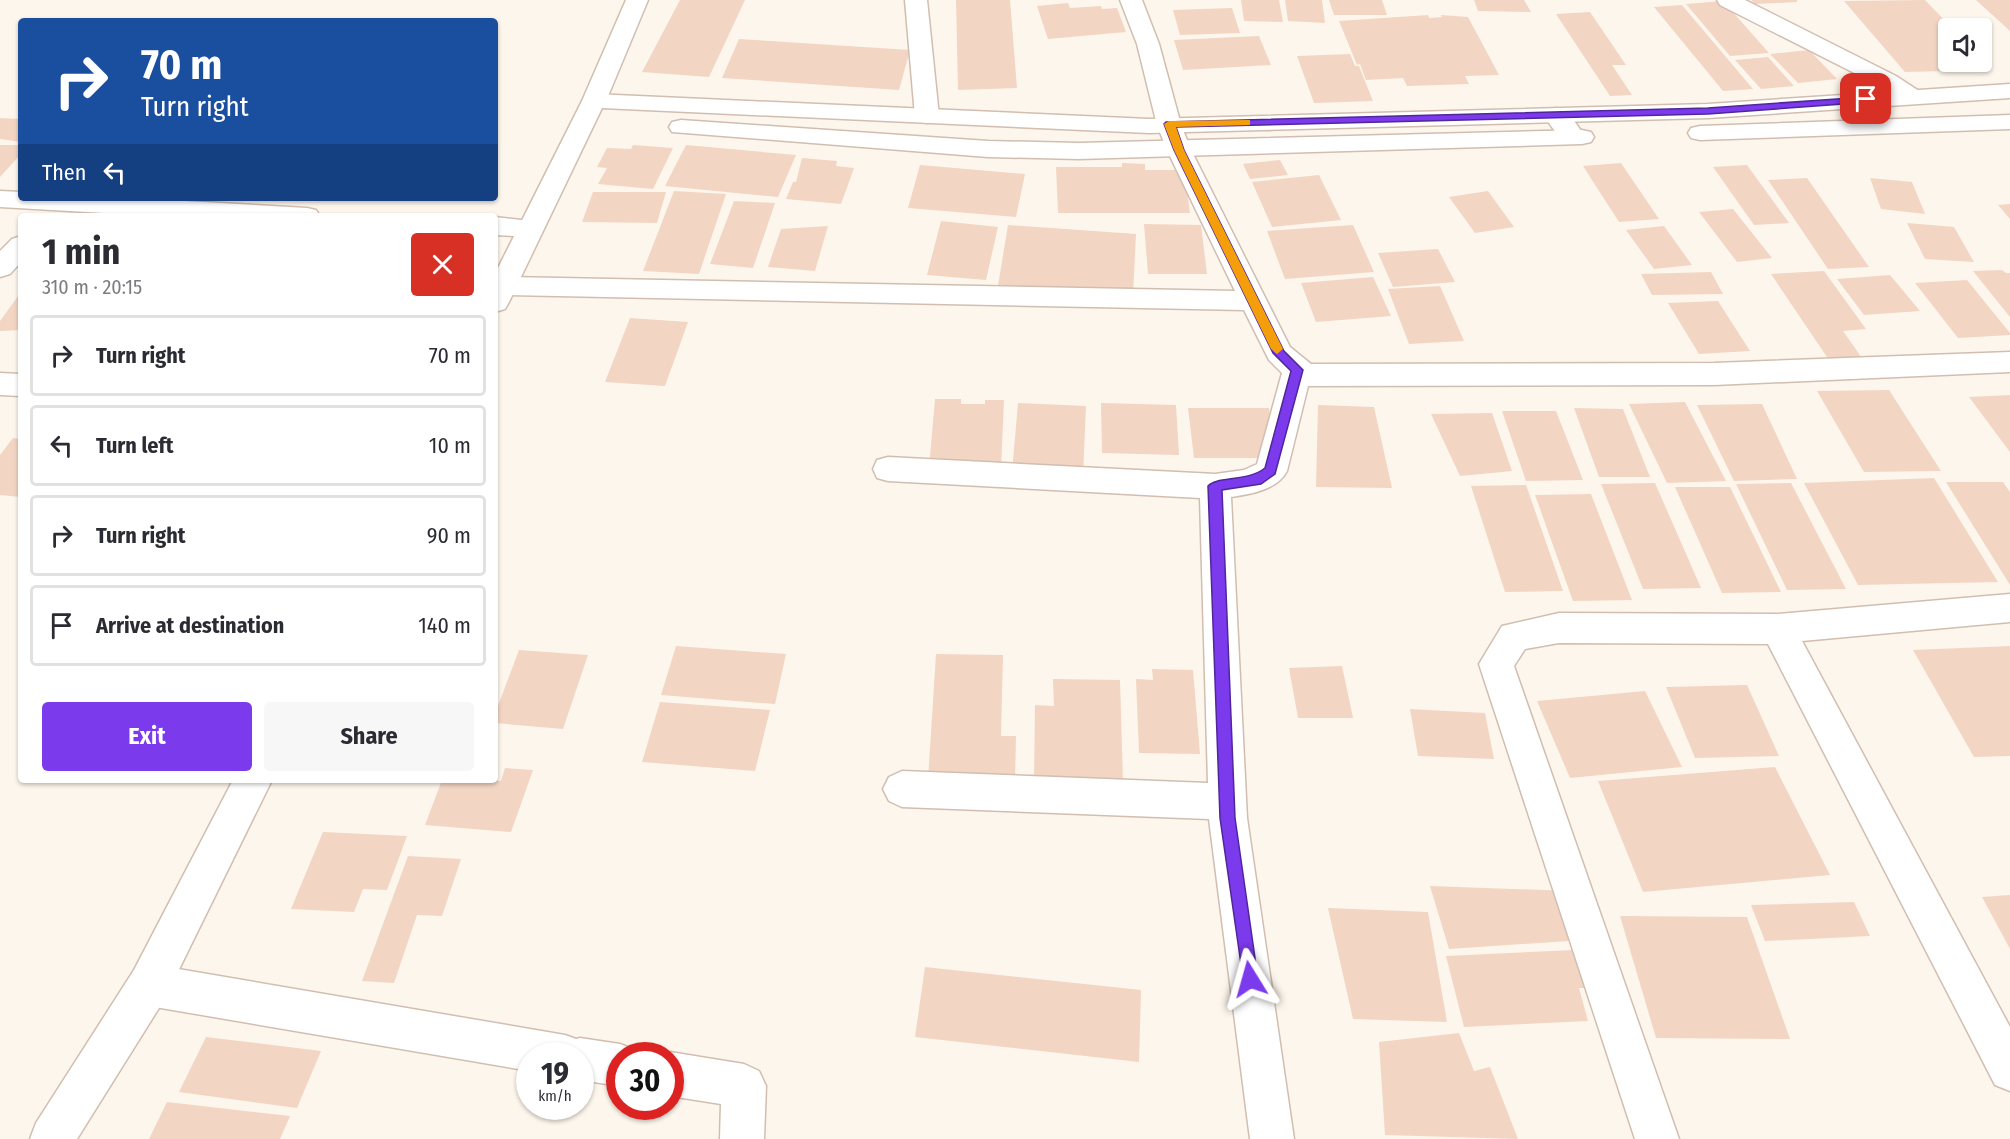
<!DOCTYPE html>
<html lang="en">
<head>
<meta charset="utf-8">
<style>
  :root { --surface:#fff; --page:#f7f7f7; --text:#2b2b33; --muted:#7c7c81; --line:#e1e1e2; --accent:#7c3aed }
  body { margin:0; font-family:"Fira Sans Condensed",sans-serif; background:var(--page); color:var(--text); height:100vh; display:flex; flex-direction:column; font-size:22px; white-space:nowrap }
  * { box-sizing:border-box; margin:0 }
  p { font-size:20px; color:var(--muted) }
  .icon { flex:none; width:33px; height:33px; fill:none; stroke:currentColor; stroke-width:2; stroke-linecap:round; stroke-linejoin:round }
  .map { position:relative; flex:1; overflow:hidden }
  .drawer { position:absolute; left:18px; top:213px; width:480px; height:570px; display:flex; flex-direction:column; background:var(--surface); border-radius:6px; box-shadow:0 2px 4px #0004 }
  .drawer>* { flex:none }
  .guide { position:absolute; left:18px; top:18px; width:480px; height:183px; border-radius:6px; box-shadow:0 2px 4px #0004; background:#1a4fa0; color:#fff; overflow:hidden }
  .tools { position:absolute; left:1938px; top:18px; display:grid; gap:12px }
  .tools a { display:grid; place-items:center; width:54px; height:54px; border-radius:6px; background:var(--surface); box-shadow:0 2px 4px #0004; font-size:30px }
  .speed { position:absolute; left:516px; top:1042px; display:flex; gap:12px; font-size:30px; font-weight:700; text-align:center }
  .speed>* { display:grid; place-content:center; width:78px; height:78px; border-radius:50%; background:var(--surface); box-shadow:0 2px 4px #0004; line-height:1 }
  .speed small { font-size:15px; font-weight:400 }
  .speed .limit { border:9px solid #d22; background:#fff; color:#111 }
  .pin { position:absolute; display:grid; place-items:center; width:51px; height:51px; color:#fff; margin:-26px; border-radius:12px; box-shadow:0 3px 9px #0006 }
  .me { position:absolute; width:66px; margin:-33px; rotate:352deg; stroke-linejoin:round; filter:drop-shadow(0 0 4px #0008) }
  .turn { display:flex; align-items:center; gap:21px; height:126px; padding:0 24px; font-size:27px }
  .turn .icon { width:78px; height:78px; stroke-width:2.5 }
  .turn b { display:block; font-size:42px; line-height:51px }
  .then { display:flex; align-items:center; height:57px; padding:0 24px; background:#0003; gap:12px; font-size:22px }
  .round { display:grid; place-items:center; flex:none; width:63px; height:63px; border-radius:6px; background:var(--page) }
  .overview { display:flex; align-items:center; justify-content:space-between; height:102px; padding:0 24px }
  h1 { font-size:36px; font-weight:700; line-height:45px }
  .button { display:flex; gap:12px; margin-top:auto; padding:12px 24px }
  .button a { flex:1; height:69px; border-radius:6px; background:var(--accent); color:#fff; font-size:24px; font-weight:700; line-height:69px; text-align:center }
  .button a+a { background:var(--page); color:var(--text) }
  ul { padding:0; list-style:none }
  li { display:flex; align-items:center; gap:18px; height:81px; margin:0 12px 9px; padding:0 12px; border:3px solid var(--line); border-radius:6px }
  li div { flex:1 }
  li b { display:block; font-size:22px }
  li em { font-style:normal }
  .map>svg:first-child { display:block }
  .building { fill:#f3d5c3 }
  .lines { fill:none; stroke-linecap:round; stroke-linejoin:round }
  .minor-casing { stroke:#d1beb0; stroke-width:3 }
  .tertiary-casing { stroke:#d1beb0; stroke-width:3 }
  .minor { fill:#fff; fill-rule:evenodd }
  .tertiary { fill:#fff; fill-rule:evenodd }
  .route { fill:#7c3aed; stroke:#51269a; stroke-width:1.5 }
  .slow { fill:#f59e0b }
</style>
</head>
<body>
<div class="map">
<svg width="2010" height="1139" viewBox="0 0 2010 1139">
  <rect width="100%" height="100%" fill="#fdf6ec"/>
  <path class="building" d="M680,0H745L709,77L642,72Z
    M956,0H1010L1017,88L958,90Z
    M1241,0H1279L1283,22L1244,21Z
    M1285,0H1322L1325,23L1288,21Z
    M1329,0H1382L1387,15H1334Z
    M1474,0H1524L1531,12L1478,11Z
    M1751,0H1797V2L1755,4Z
    M1925,0L1952,28H1948V62L1982,60L1991,70L1905,72L1844,1Z
    M1976,0H2010V31Z
    M1723,1L1769,53L1730,56L1686,4Z
    M1068,3L1070,8L1101,6L1102,9L1117,8L1126,32L1048,39L1037,6Z
    M1682,5L1753,89L1723,91L1654,7Z
    M1232,8L1240,33L1180,35L1173,10Z
    M1590,12L1626,65H1612L1632,95L1610,96L1556,14Z
    M1428,15L1429,18L1442,17L1441,15L1468,17L1499,75L1465,76L1469,84L1407,86L1403,78L1366,80L1360,64L1357,65L1339,21Z
    M1259,36L1271,65L1183,70L1174,40Z
    M739,39L910,50L899,90L722,78Z
    M1809,50L1837,79L1798,83L1770,54Z
    M1350,54L1355,66H1359L1373,101L1314,103L1297,56Z
    M1768,57L1794,86L1761,89L1735,60Z
    M0,118L21,119V142L0,139Z
    M0,145H21V154L0,177Z
    M633,145L673,148L653,189L598,184L607,168L597,167L607,148L631,149Z
    M686,145L796,155L778,197L665,186Z
    M802,158L837,161L836,166L854,168L841,204L786,199L793,182H796Z
    M1280,160L1288,175L1250,179L1243,164Z
    M1122,163L1145,164V170H1184L1190,213H1058L1056,167H1122Z
    M1621,163L1659,219L1619,222L1583,166Z
    M920,165L1025,174L1016,217L908,208Z
    M1747,165L1789,223L1754,225L1713,167Z
    M1319,175L1341,220L1272,227L1252,182Z
    M1807,178L1869,267L1828,269L1768,180Z
    M1870,178L1912,182L1925,214L1881,209Z
    M674,191L726,194L699,274L643,271Z
    M1488,191L1514,227L1475,233L1449,197Z
    M593,192H666L657,223L582,222Z
    M734,201L775,203L753,268L710,264Z
    M2010,204V219L1998,205Z
    M1733,209L1772,258L1737,262L1699,212Z
    M941,221L998,227L986,280L927,275Z
    M1907,223L1954,227L1974,262L1925,259Z
    M1144,224L1201,225L1207,274H1148Z
    M1008,225L1136,234L1133,295L998,286Z
    M1353,225L1374,272L1285,279L1267,231Z
    M828,226L815,271L768,267L781,229Z
    M1664,226L1692,265L1654,269L1626,230Z
    M1438,249L1455,282L1393,287L1378,253Z
    M2002,270L2006,273H2010V317L1973,271Z
    M1824,271L1866,329L1843,331L1862,358L1829,360L1771,274Z
    M1711,272L1723,294L1652,295L1641,274Z
    M1890,275L1920,311L1864,315L1837,279Z
    M1373,277L1391,316L1316,322L1301,283Z
    M1967,280L2010,333V335L1958,338L1915,283Z
    M1440,286L1464,341L1409,344L1388,289Z
    M21,292V330L0,331V321Z
    M1718,301L1750,351L1699,354L1668,303Z
    M630,318L688,322L665,386L605,382Z
    M1889,390L1941,471L1864,472L1817,391Z
    M2010,395V452L1969,397Z
    M935,399H961V404H985V400H1004L1001,469L929,468Z
    M1685,402L1726,481L1667,483L1629,404Z
    M1018,403L1086,406L1083,476L1012,472Z
    M1101,403L1176,405L1179,455L1102,453Z
    M1762,404L1797,479L1734,481L1697,405Z
    M1318,405L1374,407L1392,488L1316,487Z
    M1188,408H1269L1273,458H1194Z
    M1574,408L1623,409L1650,477H1599Z
    M1502,411H1556L1583,480L1526,481Z
    M1492,413L1512,471L1460,476L1431,414Z
    M13,438L21,439V497L0,495V455Z
    M1934,478L1998,582L1858,585L1804,483Z
    M1946,482H2003L2010,492V585Z
    M1655,483L1701,588L1643,589L1601,484Z
    M1791,483L1846,589L1787,590L1736,484Z
    M1526,485L1563,591L1505,592L1471,486Z
    M1675,487H1730L1781,592L1722,593Z
    M1591,494L1632,600L1573,601L1535,495Z
    M676,646L786,654L775,704L661,695Z
    M2010,646V756L1974,757L1913,650Z
    M519,650L588,655L563,729L495,723V714Z
    M936,654L1003,655L1001,736H1016L1015,781L928,780Z
    M1342,666L1353,718H1298L1289,668Z
    M1152,669L1193,670L1200,754L1139,753L1136,679L1153,680Z
    M1053,679L1120,680L1123,782L1034,781L1035,705L1054,706Z
    M1747,685L1779,756L1695,758L1666,687Z
    M1645,691L1682,767L1570,778L1537,701Z
    M660,702L770,710L755,771L642,762Z
    M1410,709L1485,713L1494,759L1418,756Z
    M1775,767L1830,875L1643,892L1598,781Z
    M505,768L533,770L511,832L425,825L442,780L501,781Z
    M323,832L407,836L387,890L363,889L354,912L291,909Z
    M408,856L461,859L442,916L417,915L394,983L362,981Z
    M1430,886L1571,891L1568,941L1449,949Z
    M2010,895V949L1982,897Z
    M1854,902L1870,936L1765,941L1751,905Z
    M1328,908L1428,912L1447,1022L1353,1019Z
    M1620,916L1747,917L1790,1039L1656,1038Z
    M1574,950L1585,988H1579L1588,1021L1464,1027L1446,956Z
    M925,967L1141,990L1139,1062L915,1037Z
    M1459,1033L1474,1071L1490,1067L1518,1139L1385,1135L1379,1042Z
    M206,1037L321,1051L297,1108L179,1092Z
    M167,1102L290,1116L280,1139H149Z"/>
  <g class="lines">
    <g class="minor-casing">
      <path id="minor" d="M626,0H648L606,101L602,106L594,108L586,106L582,101Z
        M905,0H927L939,116L935,121L927,123L919,121L915,116Z
        M1120,0H1142L1159,44L1181,125L1191,150L1290,347L1311,364L1714,363L2010,352V372L1714,385L1308,386L1287,471C1277,490 1251,494 1231,497L1247,818L1294,1139H1250L1209,819L902,807L889,801L883,789L889,777L902,771L1208,783L1200,498L888,481L877,478L873,469L877,460L888,457L1215,474L1244,470L1257,464L1282,373L1269,360L1244,310L503,295L495,293V279L503,277L1235,291L1167,150L1157,125L1137,44Z
        M1717,0H1745L1896,76L1919,91L1923,96L1919,101C1903,105 1893,94 1880,86L1720,5Z
        M1556,108C1569,111 1578,126 1585,137L1582,142C1562,147 1554,130 1544,115L1548,110Z
        M0,191L21,192V198H132L307,208L316,210L320,216H156L0,207Z
        M495,217L540,222L544,228L540,234L531,237L495,235Z
        M21,236V262L10,274L0,277V251L12,239Z
        M0,373L21,374V396L0,395Z
        M2010,594V622L1802,641L2010,1027V1091L1995,1085L1768,644L1559,643L1525,649L1514,666L1679,1139H1635L1479,664L1502,626L1559,613L1778,614Z
        M149,964L565,1035L576,1039L580,1038L620,1044L635,1050L638,1056H620V1086L580,1080V1056H530V1071L149,1006L134,1000L128,985L134,970Z
        M670,1052L744,1064L759,1071L766,1086L764,1139H720L721,1104L670,1096V1056H661Z"/>
    </g>
    <g class="tertiary-casing">
      <path id="tertiary" d="M2010,84V98L1708,118L1149,133L602,108L509,302L505,309L495,312V274L582,101L586,96L594,94L1149,119L1708,104Z
        M2010,115V129L1700,140L1691,138L1688,133L1691,128L1700,126Z
        M681,120L988,141L1079,143L1582,130L1591,132L1594,137L1591,142L1582,144L1079,159L988,157L672,132L669,127L672,122Z
        M233,780H272L164,1000L77,1139H30L36,1123L134,970Z"/>
    </g>
    <use href="#minor" class="minor"/>
    <use href="#tertiary" class="tertiary"/>
  </g>
  <path class="route" d="M1866,97H1870V102L1708,114L1176,127L1184,150L1284,351L1303,370L1275,474L1261,484L1222,490L1235,818L1258,979L1256,985L1250,987L1244,985L1220,818L1208,486C1216,476 1248,482 1265,468L1291,371L1273,353L1174,150L1164,124L1166,122L1708,108Z"/>
  <path class="slow" d="M1247,120H1250V125L1176,127L1184,150L1283,349L1277,354L1271,349L1174,150L1164,124L1169,121Z"/>
</svg>
<div class="tools">
<a><svg class="icon" aria-label="sound" viewBox="0 0 24 24"><path d="M4 9h4l5-4v14l-5-4H4zM17 9q2 3 0 6"/></svg></a>
</div>
<div class="speed"><div>19<small>km/h</small></div><div class="limit">30</div></div>
<div class="pin" style="left:1866px;top:99px;background:#d93025"><svg class="icon" aria-label="arrive" viewBox="0 0 24 24"><path d="M6 21V4h12l-3 4 3 4H6"/></svg></div>
<svg class="me" style="left:1250px;top:979px" viewBox="-20 -20 40 40"><path d="M0-17L14 15 0 8-14 15z" fill="#7c3aed" stroke="#fff" stroke-width="4"/></svg>
<div class="guide">
<div class="turn"><svg class="icon" aria-label="right" viewBox="0 0 24 24"><path d="M7 20v-9h11M14 6l5 5-5 5"/></svg><div><b>70 m</b>Turn right</div></div>
<div class="then">Then<svg class="icon" aria-label="left" viewBox="0 0 24 24"><path d="M17 20v-9H6M10 6l-5 5 5 5"/></svg></div>
</div>
<section class="drawer">
<div class="overview"><div><h1>1 min</h1><p>310 m · 20:15</p></div><a class="round" style="background:#d93025;color:#fff"><svg class="icon" aria-label="close" viewBox="0 0 24 24"><path d="M6 6l12 12M18 6L6 18"/></svg></a></div>
<ul>
<li><svg class="icon" aria-label="right" viewBox="0 0 24 24"><path d="M7 20v-9h11M14 6l5 5-5 5"/></svg><div><b>Turn right</b></div><em>70 m</em></li>
<li><svg class="icon" aria-label="left" viewBox="0 0 24 24"><path d="M17 20v-9H6M10 6l-5 5 5 5"/></svg><div><b>Turn left</b></div><em>10 m</em></li>
<li><svg class="icon" aria-label="right" viewBox="0 0 24 24"><path d="M7 20v-9h11M14 6l5 5-5 5"/></svg><div><b>Turn right</b></div><em>90 m</em></li>
<li><svg class="icon" aria-label="arrive" viewBox="0 0 24 24"><path d="M6 21V4h12l-3 4 3 4H6"/></svg><div><b>Arrive at destination</b></div><em>140 m</em></li>
</ul>
<div class="button"><a>Exit</a><a>Share</a></div>
</section>
</div>
</body>
</html>
